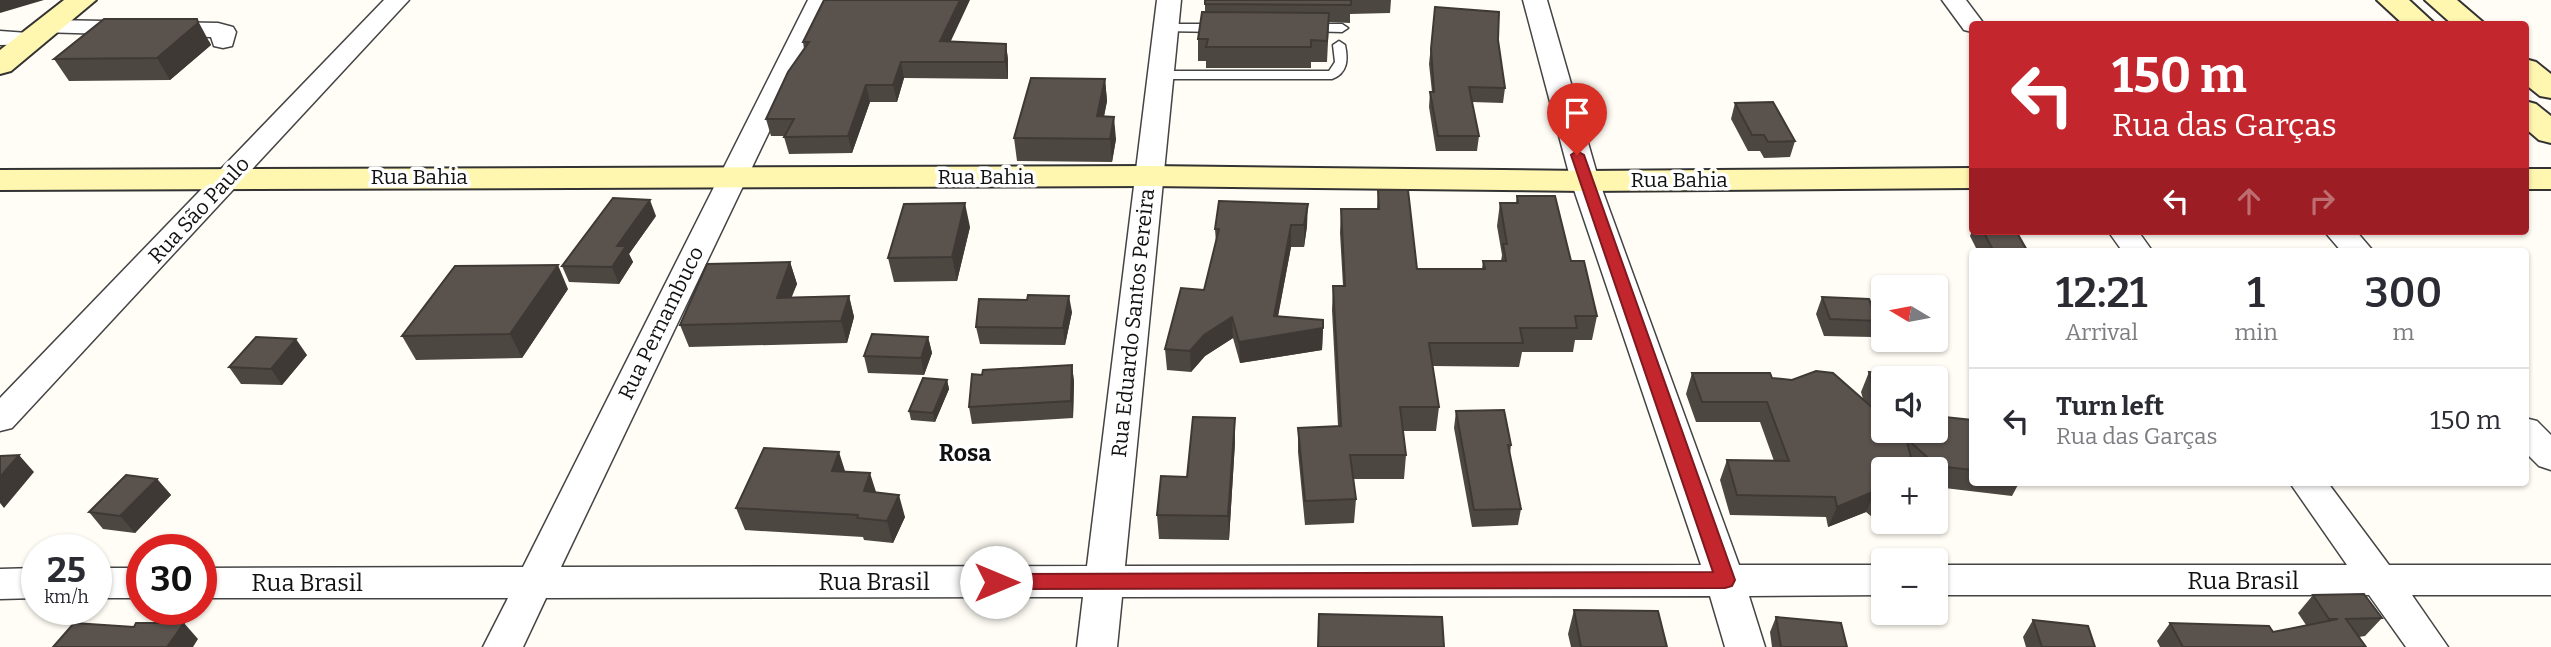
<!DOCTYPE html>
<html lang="en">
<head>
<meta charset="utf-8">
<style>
  :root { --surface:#fff; --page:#f7f7f7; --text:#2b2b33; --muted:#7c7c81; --line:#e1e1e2 }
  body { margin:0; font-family:Bitter,serif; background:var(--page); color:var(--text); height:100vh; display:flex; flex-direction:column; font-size:26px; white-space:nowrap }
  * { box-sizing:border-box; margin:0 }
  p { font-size:23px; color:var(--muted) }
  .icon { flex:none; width:38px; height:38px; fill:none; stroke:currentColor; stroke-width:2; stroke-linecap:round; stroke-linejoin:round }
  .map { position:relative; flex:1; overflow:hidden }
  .side { position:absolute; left:1969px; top:248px; width:560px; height:238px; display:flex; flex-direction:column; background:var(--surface); border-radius:7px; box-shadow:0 2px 5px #0004 }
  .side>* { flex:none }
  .guide { position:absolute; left:1969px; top:21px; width:560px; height:214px; border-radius:7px; box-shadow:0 2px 5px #0004; background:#c4262e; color:#fff; overflow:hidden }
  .needle { width:46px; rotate:280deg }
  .fabs { position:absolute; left:1871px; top:275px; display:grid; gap:14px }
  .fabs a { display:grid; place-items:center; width:77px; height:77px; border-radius:7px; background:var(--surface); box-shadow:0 2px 5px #0004; font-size:35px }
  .speed { position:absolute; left:21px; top:534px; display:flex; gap:14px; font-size:35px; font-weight:700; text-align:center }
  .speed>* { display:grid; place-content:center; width:91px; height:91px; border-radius:50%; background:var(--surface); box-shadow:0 2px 5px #0004; line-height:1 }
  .speed small { font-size:18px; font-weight:400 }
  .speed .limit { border:10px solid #d22; background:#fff; color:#111 }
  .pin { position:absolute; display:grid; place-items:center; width:60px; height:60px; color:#fff; margin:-72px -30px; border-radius:50% 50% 50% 0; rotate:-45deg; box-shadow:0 0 7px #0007 }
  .pin .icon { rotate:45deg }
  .me { position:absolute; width:77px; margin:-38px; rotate:90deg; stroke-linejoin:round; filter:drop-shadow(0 0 5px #0008) }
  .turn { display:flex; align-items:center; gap:24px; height:147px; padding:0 28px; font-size:32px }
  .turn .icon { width:91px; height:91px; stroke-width:2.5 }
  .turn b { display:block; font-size:49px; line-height:60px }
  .lanes { display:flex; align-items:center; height:66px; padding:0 28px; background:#0003; justify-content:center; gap:35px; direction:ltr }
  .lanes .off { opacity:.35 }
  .eta { display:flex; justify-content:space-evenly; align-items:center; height:119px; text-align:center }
  .eta b { font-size:42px; font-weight:600; line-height:49px }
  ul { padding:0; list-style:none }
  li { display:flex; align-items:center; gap:21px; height:105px; padding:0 28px; border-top:2px solid var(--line) }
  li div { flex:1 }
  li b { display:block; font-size:26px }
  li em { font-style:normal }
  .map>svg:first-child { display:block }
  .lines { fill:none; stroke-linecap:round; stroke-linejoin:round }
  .lane-casing { stroke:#444; stroke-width:3 }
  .street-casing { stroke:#444; stroke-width:3 }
  .secondary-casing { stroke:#333; stroke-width:4 }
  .lane { fill:#fff; fill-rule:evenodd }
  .street { fill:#fff; fill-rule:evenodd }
  .secondary { fill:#fff6b0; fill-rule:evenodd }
  .wall { fill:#4d4742 }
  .shaded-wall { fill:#3f3936 }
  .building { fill:#5a524d; stroke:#3f3936; stroke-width:2 }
  .route { fill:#c4262e; stroke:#7f191e; stroke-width:2 }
  .labels { text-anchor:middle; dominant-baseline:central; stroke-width:7; stroke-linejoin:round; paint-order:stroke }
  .street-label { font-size:21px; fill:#111; stroke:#fff }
  .neighbourhood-label { font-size:23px; font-weight:bold; fill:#111; stroke:#fff }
  .near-street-label { font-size:24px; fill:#111; stroke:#fff }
</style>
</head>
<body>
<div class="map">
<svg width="2551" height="647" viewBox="0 0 2551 647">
  <rect width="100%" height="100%" fill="#fffdf5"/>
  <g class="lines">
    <g class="lane-casing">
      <path id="lane" d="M1166,24H1220L1226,28L1220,32L1162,31L1160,28Z
        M1309,24H1342L1348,28L1342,32L1305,31L1303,28Z
        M1339,41L1345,45C1348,59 1348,73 1332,79H1161L1155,75L1161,71H1329L1335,62L1333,45Z"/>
    </g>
    <g class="street-casing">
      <path id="street" d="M384,0H409L12,428L0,431V398Z
        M808,0H832L561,567L1087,566L1157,0H1181L1125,566L1701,565L1571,181L1523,0H1547L1599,181L1739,565H1883V595L1749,596L1765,647H1725L1710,596L1122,597L1117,647H1077L1083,597L546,598L523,647H483L508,598H201V568L523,567Z
        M1942,0H1966L1984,24H1972V32L1964,30Z
        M48,20L218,23L233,27L236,32L232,46L223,48L214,46L211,37L40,32L36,27L40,22Z
        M0,31L42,34L45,39L42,44L0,45Z
        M2108,231H2138L2153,252H2123Z
        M2324,231H2356L2374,252H2342Z
        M2525,418L2537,421L2551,435V470L2539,466L2525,452Z
        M2290,483H2328L2389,565H2551V595H2412L2448,647H2406L2369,595H1936V565H2347Z
        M37,568V598L0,599V569Z
        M96,568H142V598H96Z"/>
    </g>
    <g class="secondary-casing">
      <path id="secondary" d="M64,0H96L11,71L0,74V50Z
        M2377,0H2409L2435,24H2403Z
        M2425,0H2457L2485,24H2452Z
        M2525,59L2536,62L2551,74V98L2540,96L2525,84Z
        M2525,101L2536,104L2551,116V143L2539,140L2525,128Z
        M1150,166L1585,171L1972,168V188L1585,191L1150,186L0,190V170Z
        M2525,169H2551V189H2525Z"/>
    </g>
    <use href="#lane" class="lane"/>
    <use href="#street" class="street"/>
    <use href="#secondary" class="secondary"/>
  </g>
  <path class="wall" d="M1205,0H1391L1390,13L1350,14V23L1329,22L1327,62H1311V68H1206V61H1198V39L1205,12Z
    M1435,7L1498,40L1505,88L1503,103L1472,102L1479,136L1477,151H1436L1429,107L1430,92H1432L1429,64Z
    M209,41L211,45L170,80L69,81L54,59Z
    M803,42H950L1006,44L1008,60V79L904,78L897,102H870L852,153L789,154L784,137L785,136H771L766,119L804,49Z
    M1105,79L1107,101L1104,117L1116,139L1112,162L1017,161L1014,138Z
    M1735,103L1795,141L1790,157L1764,158L1760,151H1748L1731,119Z
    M1378,190L1417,269H1482L1483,261H1501L1502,255L1497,226L1500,203H1516L1517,196L1571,261L1597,316L1592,340H1575L1573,352H1522L1519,367L1433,366L1439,407L1436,431H1403L1406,455L1404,479H1353L1356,499L1354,523L1305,525L1298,452V428L1338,426L1332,310L1333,286H1343L1340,233L1341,209H1377Z
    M1219,201L1307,226L1304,247H1291L1278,317L1323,328L1322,350L1240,363L1233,338L1205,356L1191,372L1167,370L1165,349L1204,290L1216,243L1215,229Z
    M656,216L629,254L633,262L619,284L569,282L562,266Z
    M970,227L957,281L894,282L888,258Z
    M1972,231H2016L2028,252H1978L1970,236Z
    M790,262L797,284L791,297L849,296L854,317L847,343L689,347L680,325Z
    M568,289L522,358L416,360L402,336Z
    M1822,297L1878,321L1872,337L1824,336L1816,314Z
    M1072,312L1065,345L980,344L976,327Z
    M928,337L932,353L924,375L868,373L864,356Z
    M307,355L282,385L241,384L229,367Z
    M1072,365L1074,382L1073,418L972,424L969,407L982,375Z
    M1869,372L1892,374L1883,430L1972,420V483H2019L2012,496L1936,487V469H1883V518L1872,517L1866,512L1828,527L1826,517L1730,515L1720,480L1727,460L1774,461L1760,422H1696L1686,394L1692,373L1772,378L1863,399L1861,392Z
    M947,380L949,389L935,422L911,420L909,411Z
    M1456,411L1511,445L1510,454L1521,509L1518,525L1472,527L1454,428Z
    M1235,418V442L1229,540L1159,539L1157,515Z
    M846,472L876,492L905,517L893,543L864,540L863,537L745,530L736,508Z
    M157,479L171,495L135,533L103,529L89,512Z
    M2313,595L2382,618L2365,636L2359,637L2366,647H2160L2157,641L2170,623L2273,632L2306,625L2298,613Z
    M1574,610L1667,647H1571L1568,634Z
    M1776,617L1847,647H1772L1770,632Z
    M2033,620L2095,647H2026L2023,637Z"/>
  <path class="shaded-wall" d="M0,0H44L0,13Z
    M960,0H970L943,58L940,41Z
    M197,19L211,45L170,80L157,58Z
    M1006,44L1008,60V79L1005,62Z
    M901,62L904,78L897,102L893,85Z
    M1105,79L1107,101L1099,139L1097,116Z
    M866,85L870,102L852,153L848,136Z
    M1114,117L1116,139L1112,162L1110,139Z
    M650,200L656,216L629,254L633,262L619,284L612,267L617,246Z
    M965,203L970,227L957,281L952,257Z
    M1308,204L1307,226L1304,247V225Z
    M1291,225V247L1274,336L1323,328L1322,350L1240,363L1239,342L1274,316Z
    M790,262L797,284L783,319L777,298Z
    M558,265L568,289L522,358L510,334Z
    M849,296L854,317L847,343L841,321Z
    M1069,296L1072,312L1065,345L1063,328Z
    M1232,317L1233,338L1205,356L1191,372L1190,351L1204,335Z
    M928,337L932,353L924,375L921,358Z
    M296,339L307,355L282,385L271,369Z
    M1072,365L1074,382L1073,418L1071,401Z
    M947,380L949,389L935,422L933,413Z
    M1235,418V442L1229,540L1228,516Z
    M839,452L846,474L832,471Z
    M19,455L34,472L4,508L0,503V477Z
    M870,473L877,495L864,491Z
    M157,479L171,495L135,533L120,516Z
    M1875,491L1866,512L1828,527L1837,507Z
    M899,495L905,517L893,543L887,521Z
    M184,623L198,639L193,647H167Z"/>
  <path class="building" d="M824,0H960L940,41L1006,44L1005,62H901L893,85H866L848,136L784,137L794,119H766L788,72L809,42H803Z
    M1205,0H1351V5L1205,4Z
    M1435,7L1499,12L1498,40L1505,88L1469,87L1479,136H1438L1430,92H1434L1431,49Z
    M1202,12L1329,13L1327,41L1311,40V47H1206L1208,39H1198Z
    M104,19H197L198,23L157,58L54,59Z
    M1031,78L1105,79L1097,116L1114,117L1110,139L1014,138Z
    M1773,102L1795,141L1768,142L1764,135H1752L1735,103Z
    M1378,190H1408L1417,269H1485L1483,261H1506L1503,244H1507L1500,203H1518L1517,196H1555L1571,261H1584L1597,316H1575L1577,328H1520L1523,343H1429L1439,407H1400L1406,455H1350L1356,499L1305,501L1298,428L1341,426L1333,286H1345L1341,209H1379Z
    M613,198L650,200L617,246H626L612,267L562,266Z
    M1219,201L1308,204L1304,225H1291L1274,316L1323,320V328L1239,342L1232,317L1204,335L1190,351L1165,349L1181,288L1204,290L1219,229H1215Z
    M965,203L952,257L888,258L904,204Z
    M1983,231H2016L2028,252H1994Z
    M790,262L777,298L849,296L841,321L680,325L707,264Z
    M558,265L510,334L402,336L455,266Z
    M1028,295L1069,296L1063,328L976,327L979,299L1027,300Z
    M1822,297L1869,299L1878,321L1830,319Z
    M872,334L928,337L921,358L864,356Z
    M256,337L296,339L271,369L229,367Z
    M1072,365L1071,401L969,407L972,374L982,375L983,370Z
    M1816,371L1833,373L1883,417V430H1936V416L1972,420V470L1937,466L1906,438L1914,469H1883V497L1881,496L1875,491L1837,507L1835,497L1737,495L1727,460L1789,461L1767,402H1702L1692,373H1770L1772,378L1792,380Z
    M1869,372L1892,374L1893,378H1883V417L1875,409L1879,410Z
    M923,378L947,380L933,413L909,411Z
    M1504,410L1511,445H1508L1521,509L1474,510L1456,411Z
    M1193,417L1235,418L1228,516L1157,515L1161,476L1187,477Z
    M764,448L839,452L832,471L870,473L864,491L899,495L887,521L857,518L858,515L736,508Z
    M19,455L0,477V456Z
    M126,475L157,479L120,516L89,512Z
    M2364,594L2382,618L2346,619L2366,647H2183L2170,623L2269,626L2273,632L2338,619H2329L2313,595Z
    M1574,610L1658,611L1667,647H1581Z
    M1319,614L1442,617L1444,647H1318Z
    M1776,617L1841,623L1847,647H1781Z
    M2033,620L2088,626L2095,647H2042Z
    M74,623L134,627L136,623H184L167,647H53Z"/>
  <path class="route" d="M1577,151L1584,155L1735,580L1732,586L1725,588L996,589L989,587L986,582L989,576L996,574L1713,572L1571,155Z"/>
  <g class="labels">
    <g class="street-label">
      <text x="419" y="177">Rua Bahia</text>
      <text x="986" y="177">Rua Bahia</text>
      <text x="1679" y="180">Rua Bahia</text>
      <text transform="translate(199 210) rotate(-47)">Rua São Paulo</text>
      <text transform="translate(661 323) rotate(-64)">Rua Pernambuco</text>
      <text transform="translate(1133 323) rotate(-84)">Rua Eduardo Santos Pereira</text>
    </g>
    <g class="neighbourhood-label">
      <text x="965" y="453">Rosa</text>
    </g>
    <g class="near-street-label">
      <text x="2243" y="581">Rua Brasil</text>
      <text x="874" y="582">Rua Brasil</text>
      <text x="307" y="583">Rua Brasil</text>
    </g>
  </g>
</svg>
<div class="fabs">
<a><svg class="needle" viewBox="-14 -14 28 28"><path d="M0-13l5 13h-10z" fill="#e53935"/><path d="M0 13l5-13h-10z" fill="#7c7c81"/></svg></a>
<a><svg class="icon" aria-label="sound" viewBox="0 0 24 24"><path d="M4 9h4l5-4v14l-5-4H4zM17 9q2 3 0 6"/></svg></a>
<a>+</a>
<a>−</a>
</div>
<div class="speed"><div>25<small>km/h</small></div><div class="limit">30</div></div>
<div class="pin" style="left:1577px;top:155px;background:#d93025"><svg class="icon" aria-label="arrive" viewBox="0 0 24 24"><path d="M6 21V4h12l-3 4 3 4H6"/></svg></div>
<svg class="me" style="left:996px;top:582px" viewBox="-20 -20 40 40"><circle r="19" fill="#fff"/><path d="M0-13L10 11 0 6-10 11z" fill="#c4262e"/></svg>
<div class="guide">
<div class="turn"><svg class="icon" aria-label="left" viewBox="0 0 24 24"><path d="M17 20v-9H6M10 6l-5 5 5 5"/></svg><div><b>150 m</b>Rua das Garças</div></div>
<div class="lanes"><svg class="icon" aria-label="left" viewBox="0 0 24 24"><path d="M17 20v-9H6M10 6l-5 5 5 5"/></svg><svg class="icon off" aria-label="ahead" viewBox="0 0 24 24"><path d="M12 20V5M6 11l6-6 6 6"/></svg><svg class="icon off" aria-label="right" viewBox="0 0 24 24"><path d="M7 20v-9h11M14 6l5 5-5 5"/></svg></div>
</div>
<section class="side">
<div class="eta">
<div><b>12:21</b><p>Arrival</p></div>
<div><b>1</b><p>min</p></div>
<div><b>300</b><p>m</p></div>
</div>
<ul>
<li><svg class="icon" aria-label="left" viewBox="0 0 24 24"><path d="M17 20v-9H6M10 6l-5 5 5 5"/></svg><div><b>Turn left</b><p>Rua das Garças</p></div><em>150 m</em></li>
</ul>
</section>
</div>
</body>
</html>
